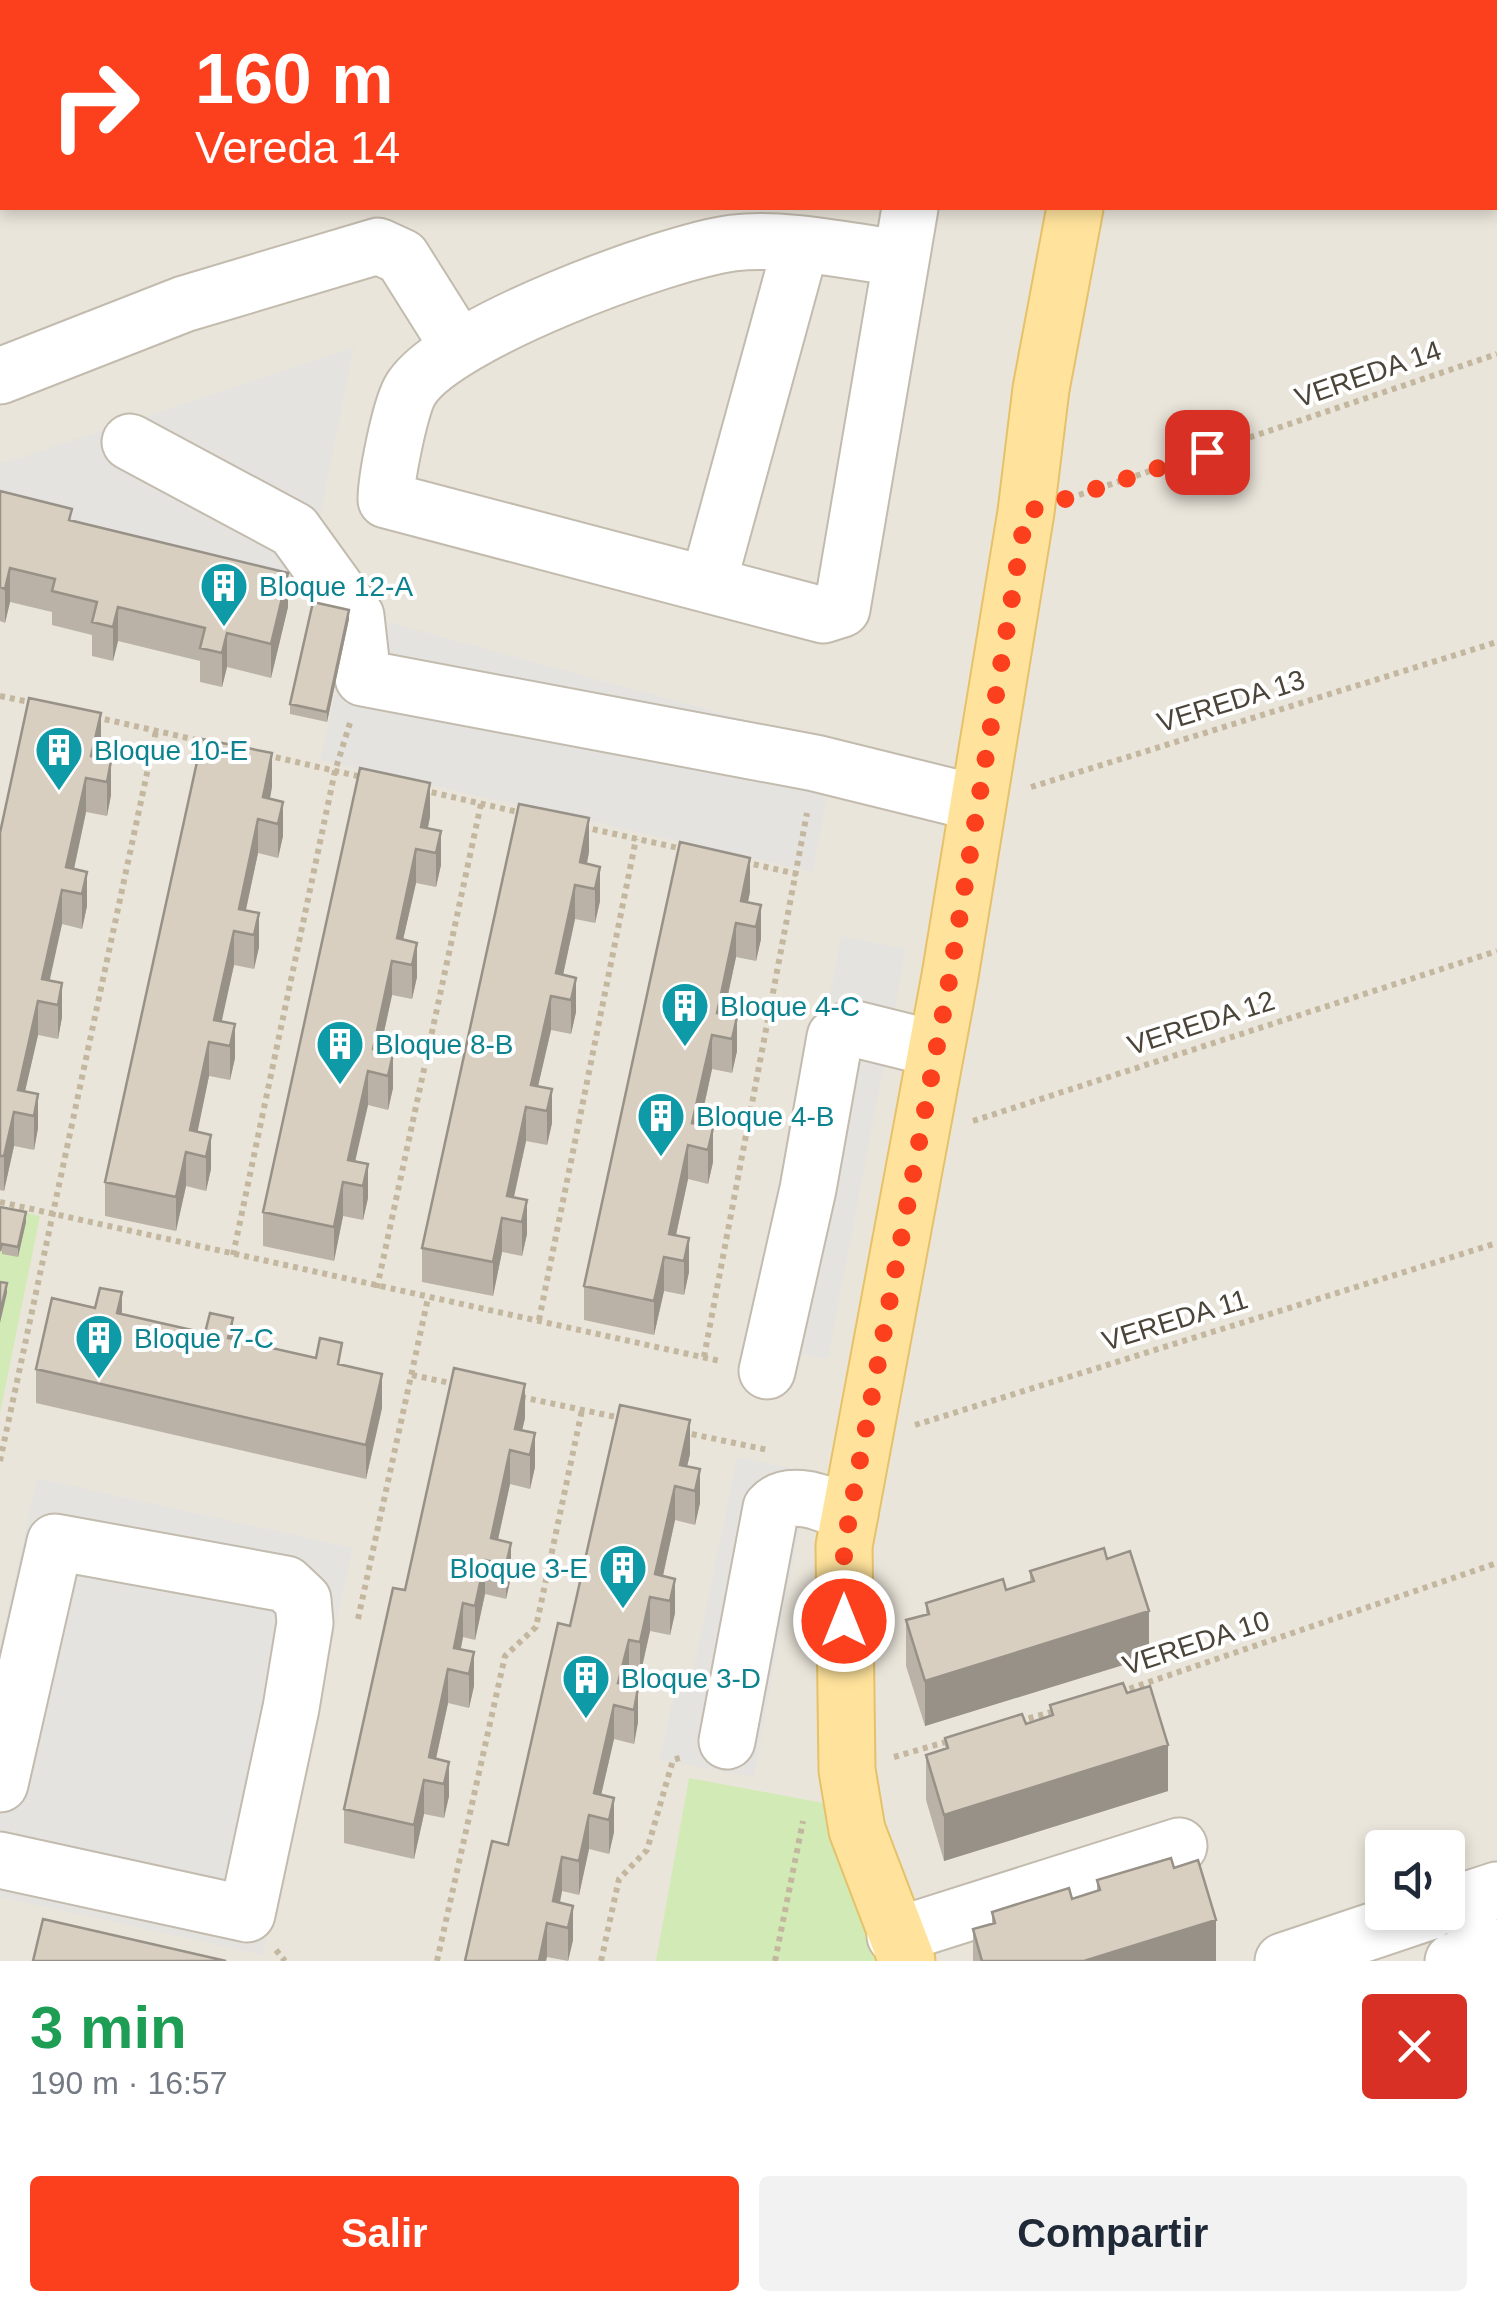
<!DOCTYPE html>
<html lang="es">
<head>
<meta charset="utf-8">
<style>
  :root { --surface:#fff; --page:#f2f2f3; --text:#1f2937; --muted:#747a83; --accent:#fc3f1d }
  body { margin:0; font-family:Arial,sans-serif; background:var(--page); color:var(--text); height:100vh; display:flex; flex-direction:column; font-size:38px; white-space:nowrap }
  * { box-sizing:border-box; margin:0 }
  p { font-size:32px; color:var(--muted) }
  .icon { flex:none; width:55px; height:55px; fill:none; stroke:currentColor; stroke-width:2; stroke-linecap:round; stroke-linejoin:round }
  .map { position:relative; height:1961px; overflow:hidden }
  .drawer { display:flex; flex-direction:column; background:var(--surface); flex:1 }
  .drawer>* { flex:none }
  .banner { position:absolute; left:0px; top:0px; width:1498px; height:210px; box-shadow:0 5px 15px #0003; background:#fc3f1d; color:#fff; overflow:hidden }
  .buttons { position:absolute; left:1365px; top:1830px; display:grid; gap:20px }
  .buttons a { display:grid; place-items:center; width:100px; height:100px; border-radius:10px; background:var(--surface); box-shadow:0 5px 15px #0003; font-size:50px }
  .pin { position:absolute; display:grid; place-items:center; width:85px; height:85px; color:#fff; margin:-42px; border-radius:20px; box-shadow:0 5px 15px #0006 }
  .me { position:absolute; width:110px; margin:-55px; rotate:0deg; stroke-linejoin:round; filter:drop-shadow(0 0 8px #0008) }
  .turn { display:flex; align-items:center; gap:35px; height:210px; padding:0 30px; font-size:45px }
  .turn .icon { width:130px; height:130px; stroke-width:2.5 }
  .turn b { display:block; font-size:70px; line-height:85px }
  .round { display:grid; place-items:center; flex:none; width:105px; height:105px; border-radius:10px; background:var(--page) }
  .head { display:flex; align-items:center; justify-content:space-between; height:170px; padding:0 30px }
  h1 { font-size:60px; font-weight:700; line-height:75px; color:#1e9e55 }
  .button { display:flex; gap:20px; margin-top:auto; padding:20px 30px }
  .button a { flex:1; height:115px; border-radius:10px; background:var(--accent); color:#fff; font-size:40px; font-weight:700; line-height:115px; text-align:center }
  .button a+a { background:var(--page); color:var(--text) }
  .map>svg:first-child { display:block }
  .residential { fill:#eae5da; fill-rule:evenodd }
  .green { fill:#d2eab5 }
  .parking { fill:#e5e3e0 }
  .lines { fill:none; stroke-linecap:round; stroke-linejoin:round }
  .minor-casing { stroke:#c2bbae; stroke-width:59 }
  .major-casing { stroke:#e6c16a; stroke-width:59 }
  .path { stroke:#c4b79f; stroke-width:6; stroke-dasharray:5 5; stroke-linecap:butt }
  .minor { stroke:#fff; stroke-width:55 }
  .major { stroke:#ffe39c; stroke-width:55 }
  .wall { fill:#bab2a6 }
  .shaded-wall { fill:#979187 }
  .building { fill:#d8cfc1; stroke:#979187; stroke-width:2.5 }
  .route { stroke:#fc3f1d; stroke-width:18; stroke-dasharray:0 32.4 }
  .labels { text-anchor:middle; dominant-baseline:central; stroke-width:8; stroke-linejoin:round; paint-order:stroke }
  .street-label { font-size:28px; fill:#4b4439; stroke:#fff }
  .culture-label { font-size:28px; fill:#0d838f; stroke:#fff; text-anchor:start }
</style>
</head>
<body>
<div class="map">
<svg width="1497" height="1961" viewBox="0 0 1497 1961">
  <rect width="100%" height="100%" fill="#f6f3ec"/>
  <path class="residential" d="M0,0H1497V1961H0ZM2,2H1495V208H2ZM1382,1848H1448V1912H1382Z"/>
  <path class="green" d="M0,1207L40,1216L0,1413Z
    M689,1778L834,1805L884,1961H656Z"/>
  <path class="parking" d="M354,347L319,522L384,621L837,745L813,872L320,760L352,619L306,586L0,509V464Z
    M841,936L906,949L828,1359L762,1347Z
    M737,1457L810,1472L754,1777L659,1760L674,1694L693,1671Z
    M37,1478L353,1548L263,1955L0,1897V1647Z"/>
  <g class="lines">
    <g class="minor-casing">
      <path id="minor" d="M953,2V0
        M900,258C846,251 787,237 733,243C666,252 446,333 411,389C400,405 386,480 386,500L823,615L842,609L910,208
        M0,376L184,304L378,246L402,257L458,346
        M130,442L294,530L356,616L363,678L815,763L977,803
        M708,584L801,245
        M767,1371L808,1189L835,1037L851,1028L936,1049
        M727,1741L771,1508C790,1487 828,1505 850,1514
        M0,1784L55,1542L286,1584L303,1600L305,1623L291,1708L247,1914L0,1860
        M1448,1906L1497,1890
        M895,1936L1179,1846
        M1283,1961L1429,1912
        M1453,1961L1497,1947"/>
    </g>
    <g class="major-casing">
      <path id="major" d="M1111,2L1112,0
        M907,1961L857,1830L847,1770L844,1546L950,976L1026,512L1041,389L1075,208"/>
    </g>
    <path class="path" d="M1495,78H1497
      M1079,495L1497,354
      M0,696L34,703
      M95,717L210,743
      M266,755L366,778
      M1031,787L1497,642
      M422,790L522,813
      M583,827L683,849
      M744,862L797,874
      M973,1121L1497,951
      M0,1202L720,1361
      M233,1255L335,771L350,723
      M377,1288L481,804
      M539,1320L636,839
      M704,1357L807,813
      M412,1375L460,1385
      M521,1397L621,1418
      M915,1425L1497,1243
      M682,1432L768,1450
      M0,1461L156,731
      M358,1619L428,1298
      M1120,1692L1497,1563
      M1019,1721L1055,1711
      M894,1757L949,1741
      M276,1950L285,1961
      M437,1961L505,1656L536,1627L582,1410
      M601,1961L619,1879L647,1850L673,1760L683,1757
      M775,1961L803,1821"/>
    <use href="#minor" class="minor"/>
    <use href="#major" class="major"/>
  </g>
  <path class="wall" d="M0,491L288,607L271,678L227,667L222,687L200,682V661L118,641L113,661L92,656V635L52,625V612L10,602L5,623L0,621Z
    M349,619L327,722L290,714V704Z
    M101,747L98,758L111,795L107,816L86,812L74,869L87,906L82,929L62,924L49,980L62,1017L58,1039L38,1035L25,1091L38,1128L34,1150L14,1146L4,1191L0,1190V833Z
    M272,787L270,799L283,836L278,858L258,853L246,910L259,947L254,969L234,965L221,1021L235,1058L230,1080L209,1076L197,1132L211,1169L206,1191L186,1186L176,1231L105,1216V1182Z
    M430,817L428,828L441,865L436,887L416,883L403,939L417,977L412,999L392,995L380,1051L393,1088L388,1110L368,1105L357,1150L355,1161L368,1198L363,1220L343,1216L334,1261L263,1246V1212Z
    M589,852L587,864L600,901L595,923L575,919L563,975L576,1012L571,1034L551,1030L538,1086L552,1123L547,1145L526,1141L514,1197L527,1234L522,1256L502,1252L493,1296L422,1282V1248Z
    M750,892L748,902L761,939L756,961L736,957L724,1014L737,1051L732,1073L712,1069L700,1125L713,1162L708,1184L688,1179L676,1235L689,1272L684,1295L664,1291L654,1335L584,1320V1286Z
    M0,1207L26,1222L18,1257L2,1254Z
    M122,1314L342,1365L382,1408L366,1479L36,1403V1369Z
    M525,1418L522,1430L535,1467L530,1489L510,1484L498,1540L511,1577L506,1599L485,1594L475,1640L463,1637L461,1649L474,1686L469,1708L448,1703L436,1759L449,1796L444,1818L424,1814L414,1859L344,1843V1809L405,1590Z
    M690,1454L687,1466L700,1503L695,1525L675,1520L663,1576L675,1613L670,1635L650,1631L640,1676L629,1674L626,1685L638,1722L634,1744L614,1739L601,1795L614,1832L609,1854L589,1849L579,1895L562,1891L560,1903L573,1940L568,1961L547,1957L508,1845L570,1626Z
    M1107,1559L1149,1657L925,1726L906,1666V1620L926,1615V1603L1006,1590L1030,1582V1571Z
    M1127,1693L1168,1791L944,1861L926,1800V1755L945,1748V1738L1026,1724L1050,1716V1705Z
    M1174,1868L1216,1961H973V1929L992,1924V1912L1072,1899L1097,1891V1880Z"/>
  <path class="shaded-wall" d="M10,568V602L5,623V589Z
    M288,573V607L271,678V644Z
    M118,607V641L113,661V627Z
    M349,610V619L327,722V712Z
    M227,633V667L222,687V653Z
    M101,713V747L94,779L91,756Z
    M272,753V787L265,821L263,797Z
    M111,761V795L107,816V782Z
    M86,778V812L69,892L66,867Z
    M430,783V817L423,850L421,827Z
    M283,802V836L278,858V824Z
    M589,818V852L582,886L580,862Z
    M258,819V853L241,932L239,909Z
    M441,831V865L436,887V853Z
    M416,849V883L398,962L397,934Z
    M750,858V892L743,924L741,901Z
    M600,867V901L595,923V889Z
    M87,872V906L82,929V894Z
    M575,885V919L558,998L556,973Z
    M62,890V924L45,1002L42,979Z
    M761,905V939L756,961V927Z
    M259,913V947L254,969V935Z
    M736,923V957L719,1036L717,1013Z
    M234,931V965L217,1043L214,1020Z
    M417,943V977L412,999V965Z
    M392,961V995L375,1073L373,1049Z
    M576,978V1012L571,1034V1000Z
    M62,983V1017L58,1039V1005Z
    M551,996V1030L533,1108L531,1085Z
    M38,1001V1035L20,1113L19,1086Z
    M737,1017V1051L732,1073V1039Z
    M235,1024V1058L230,1080V1046Z
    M712,1035V1069L695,1147L692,1123Z
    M209,1042V1076L193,1154L190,1130Z
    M393,1054V1088L388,1110V1076Z
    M368,1071V1105L350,1184L348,1160Z
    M552,1089V1123L547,1145V1111Z
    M38,1094V1128L34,1150V1116Z
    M526,1107V1141L509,1219L507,1196Z
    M14,1112V1146L4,1191V1156Z
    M713,1128V1162L708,1184V1150Z
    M211,1135V1169L206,1191V1157Z
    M688,1145V1179L671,1258L669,1234Z
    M186,1152V1186L176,1231V1197Z
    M368,1164V1198L363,1220V1186Z
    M343,1182V1216L334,1261V1227Z
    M527,1200V1234L522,1256V1222Z
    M26,1212V1222L18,1257V1247Z
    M502,1218V1252L493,1296V1262Z
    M689,1238V1272L684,1295V1261Z
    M664,1257V1291L654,1335V1301Z
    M7,1283V1293L0,1323V1314Z
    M122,1292V1326L117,1313Z
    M233,1318V1352L228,1338Z
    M382,1374V1408L366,1479V1445Z
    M525,1384V1418L517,1452L515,1429Z
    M690,1420V1454L682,1488L680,1465Z
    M535,1433V1467L530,1489V1455Z
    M510,1450V1484L493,1562L491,1538Z
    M700,1469V1503L695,1525V1491Z
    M675,1486V1520L658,1598L655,1574Z
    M511,1543V1577L506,1599V1565Z
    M485,1560V1594L475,1640V1606Z
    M675,1579V1613L670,1635V1601Z
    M650,1597V1631L640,1676V1642Z
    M463,1603V1637L456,1671L454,1648Z
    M1149,1611V1657L925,1726V1681Z
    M629,1640V1674L621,1707L618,1683Z
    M474,1652V1686L469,1708V1674Z
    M448,1669V1703L431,1781L429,1757Z
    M638,1688V1722L634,1744V1710Z
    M614,1705V1739L596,1817L594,1793Z
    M1168,1745V1791L944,1861V1815Z
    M449,1762V1796L444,1818V1784Z
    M424,1780V1814L414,1859V1825Z
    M614,1798V1832L609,1854V1820Z
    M589,1815V1849L579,1895V1861Z
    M562,1857V1891L555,1925L553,1901Z
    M573,1906V1940L568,1961V1928Z
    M1216,1920V1961H1084Z
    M547,1923V1957L546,1961H539Z"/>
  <path class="building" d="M0,491L72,509L69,520L288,573L271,644L227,633L222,653L200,648L205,628L118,607L113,627L92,622L97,602L52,591L55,579L10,568L5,589L0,587Z
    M313,602L349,610L327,712L290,704Z
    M29,698L101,713L91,756L111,761L107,782L86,778L66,867L87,872L82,894L62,890L42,979L62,983L58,1005L38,1001L19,1086L18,1090L38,1094L34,1116L14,1112L4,1156H0V833Z
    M202,739L272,753L263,797L283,802L278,824L258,819L239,909L259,913L254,935L234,931L214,1020L235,1024L230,1046L209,1042L190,1130L211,1135L206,1157L186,1152L176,1197L105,1182Z
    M360,768L430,783L421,827L441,831L436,853L416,849L397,938L417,943L412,965L392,961L373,1049L393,1054L388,1076L368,1071L348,1160L368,1164L363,1186L343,1182L334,1227L263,1212Z
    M519,804L589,818L580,862L600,867L595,889L575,885L574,890L556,973L576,978L571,1000L551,996L531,1085L552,1089L547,1111L526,1107L507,1196L527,1200L522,1222L502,1218L493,1262L422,1248Z
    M680,842L750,858L741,901L761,905L756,927L736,923L717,1013L737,1017L732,1039L712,1035L692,1123L713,1128L708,1150L688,1145L669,1234L689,1238L684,1261L664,1257L654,1301L584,1286Z
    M0,1207L26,1212L18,1247L2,1244L0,1251Z
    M0,1282L7,1283L0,1314Z
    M100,1288L122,1292L117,1313L205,1333L210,1313L233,1318L228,1338L316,1358L320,1338L342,1343L338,1364L382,1374L366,1445L36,1369L52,1298L95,1308Z
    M454,1368L525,1384L515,1429L535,1433L530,1455L510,1450L491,1538L511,1543L506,1565L485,1560L475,1606L463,1603L454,1648L474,1652L469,1674L448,1669L429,1757L449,1762L444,1784L424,1780L414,1825L344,1809L393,1588L405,1590Z
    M620,1405L690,1420L680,1465L700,1469L695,1491L675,1486L655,1574L675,1579L670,1601L650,1597L640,1642L629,1640L618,1683L638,1688L634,1710L614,1705L594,1793L614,1798L609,1820L589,1815L579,1861L562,1857L553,1901L573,1906L568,1928L547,1923L539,1961H465L492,1841L508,1845L558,1623L570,1626Z
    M1104,1548L1107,1559L1130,1551L1149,1611L925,1681L906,1620L929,1614L926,1603L1003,1579L1006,1590L1034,1581L1030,1571Z
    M1123,1683L1127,1693L1150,1686L1168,1745L944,1815L926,1755L948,1748L945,1738L1022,1714L1026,1724L1053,1715L1050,1705Z
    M1171,1858L1174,1868L1198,1860L1216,1920L1084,1961H982L973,1929L995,1923L992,1912L1069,1888L1072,1899L1100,1890L1097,1880Z
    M43,1919L226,1961H33Z"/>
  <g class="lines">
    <path class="route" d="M844,1621V1546L950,976L1026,512L1207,452"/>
  </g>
  <defs>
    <g id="building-pin" transform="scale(2.5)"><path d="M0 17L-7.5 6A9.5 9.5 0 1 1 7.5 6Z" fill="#0f9aa8" stroke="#fff"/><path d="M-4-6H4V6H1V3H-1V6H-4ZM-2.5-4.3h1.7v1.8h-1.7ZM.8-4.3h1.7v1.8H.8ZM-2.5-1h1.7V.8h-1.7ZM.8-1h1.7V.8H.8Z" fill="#fff"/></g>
  </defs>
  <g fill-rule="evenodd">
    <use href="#building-pin" x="224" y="586"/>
    <use href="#building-pin" x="59" y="750"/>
    <use href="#building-pin" x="685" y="1006"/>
    <use href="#building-pin" x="340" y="1044"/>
    <use href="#building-pin" x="661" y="1116"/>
    <use href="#building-pin" x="99" y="1338"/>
    <use href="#building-pin" x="623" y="1568"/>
    <use href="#building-pin" x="586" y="1678"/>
  </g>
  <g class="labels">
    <g class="street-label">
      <text transform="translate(1368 374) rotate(-19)">VEREDA 14</text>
      <text transform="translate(1231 701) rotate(-17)">VEREDA 13</text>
      <text transform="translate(1201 1023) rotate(-18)">VEREDA 12</text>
      <text transform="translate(1175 1320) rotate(-17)">VEREDA 11</text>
      <text transform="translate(1196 1643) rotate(-18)">VEREDA 10</text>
    </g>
    <g class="culture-label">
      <text x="259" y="586">Bloque 12-A</text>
      <text x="94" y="750">Bloque 10-E</text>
      <text x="720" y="1006">Bloque 4-C</text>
      <text x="375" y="1044">Bloque 8-B</text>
      <text x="696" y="1116">Bloque 4-B</text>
      <text x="134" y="1338">Bloque 7-C</text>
      <text x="588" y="1568" text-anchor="end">Bloque 3-E</text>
      <text x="621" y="1678">Bloque 3-D</text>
    </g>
  </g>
</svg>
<div class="buttons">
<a><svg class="icon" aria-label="sound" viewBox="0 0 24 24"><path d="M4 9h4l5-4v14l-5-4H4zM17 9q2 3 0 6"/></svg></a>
</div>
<div class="pin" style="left:1207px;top:452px;background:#d93025"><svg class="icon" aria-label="arrive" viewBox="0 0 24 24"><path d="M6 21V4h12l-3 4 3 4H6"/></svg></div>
<svg class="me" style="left:844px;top:1621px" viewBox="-20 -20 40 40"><circle r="17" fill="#fc3f1d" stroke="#fff" stroke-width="3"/><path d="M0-11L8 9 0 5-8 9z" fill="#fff"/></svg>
<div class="banner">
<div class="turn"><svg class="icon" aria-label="right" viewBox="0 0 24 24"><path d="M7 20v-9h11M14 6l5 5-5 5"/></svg><div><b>160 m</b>Vereda 14</div></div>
</div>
</div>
<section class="drawer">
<div class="head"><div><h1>3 min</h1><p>190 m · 16:57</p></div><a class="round" style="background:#d93025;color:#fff"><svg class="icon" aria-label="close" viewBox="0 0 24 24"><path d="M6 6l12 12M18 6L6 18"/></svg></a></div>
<div class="button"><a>Salir</a><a>Compartir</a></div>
</section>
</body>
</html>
